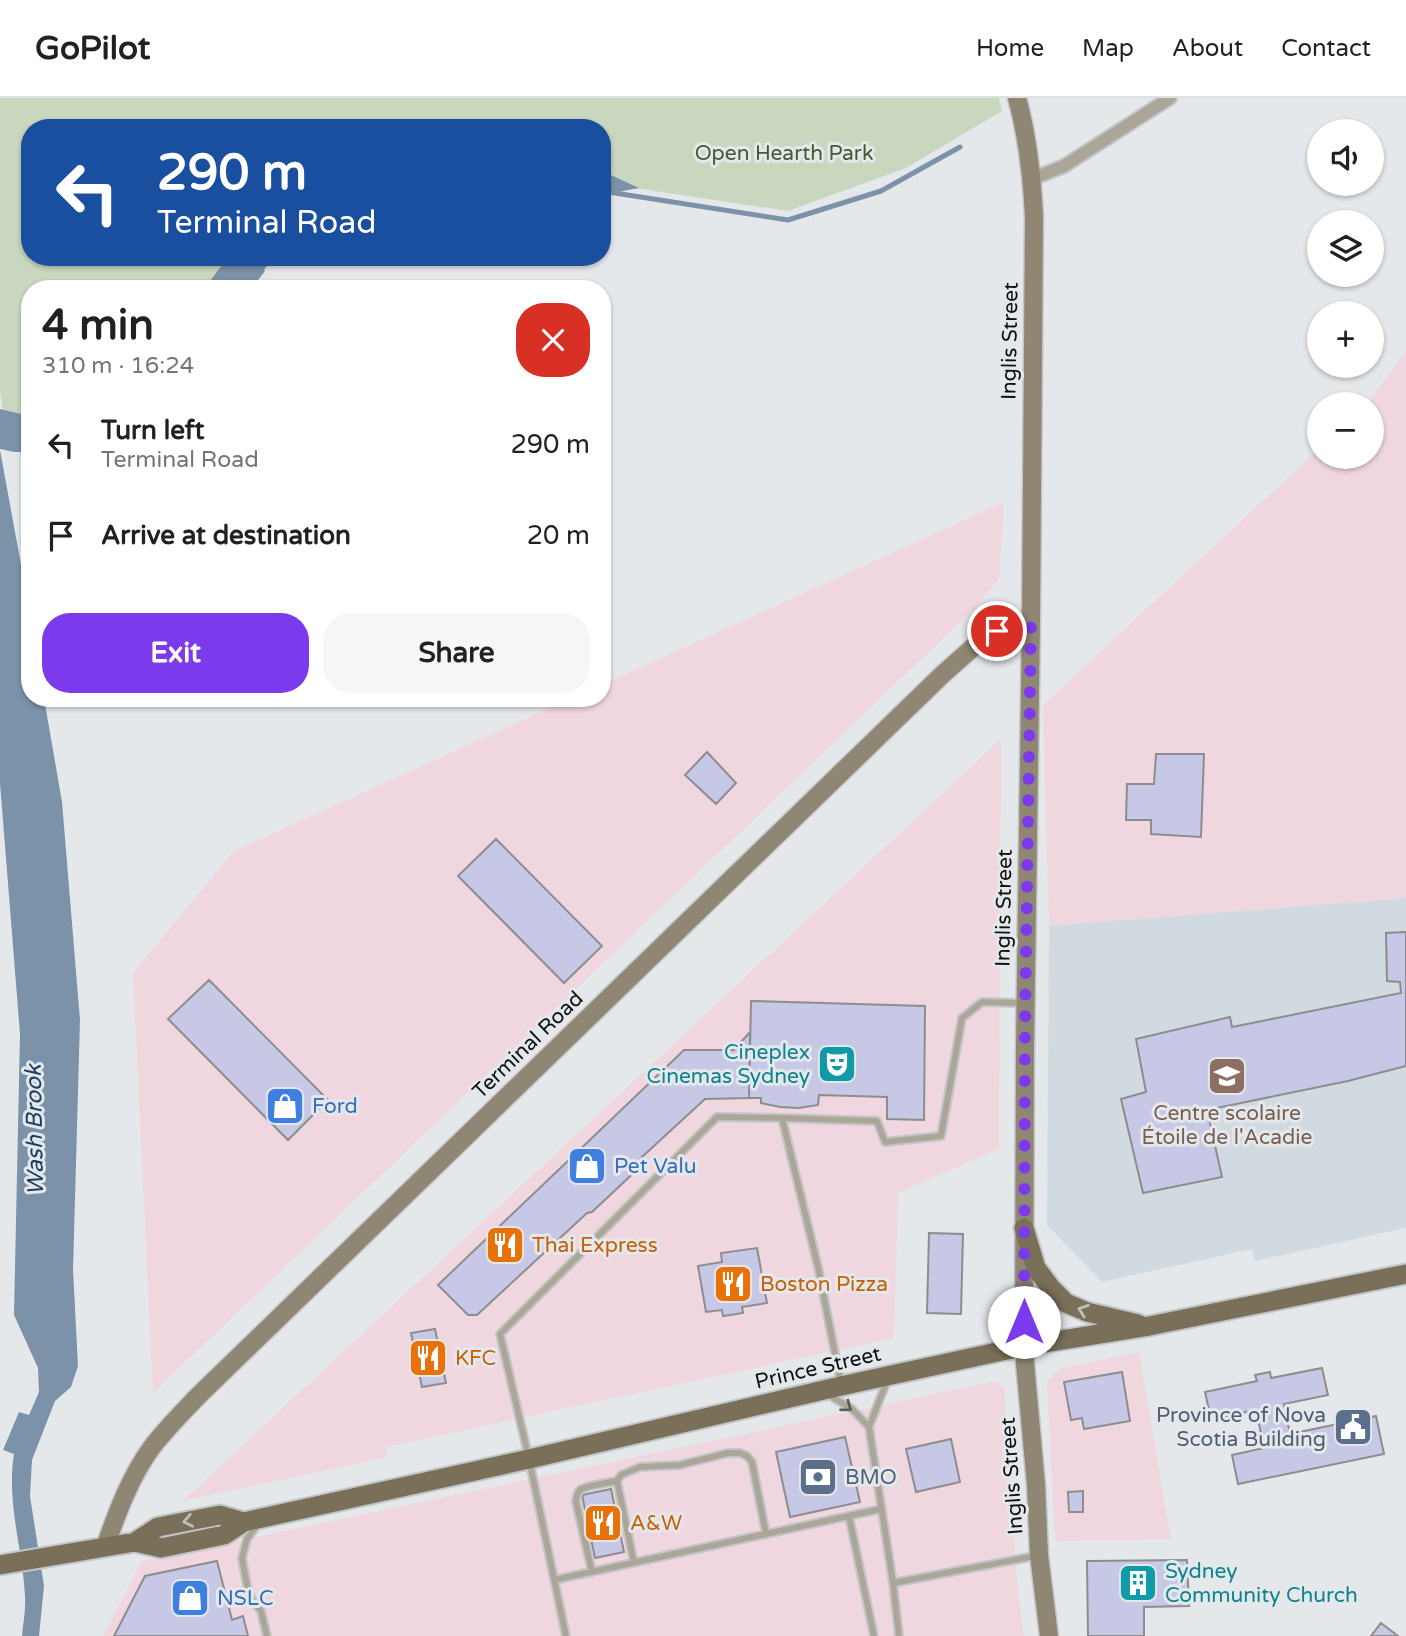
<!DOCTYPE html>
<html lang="en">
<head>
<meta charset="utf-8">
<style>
  :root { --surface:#fff; --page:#f6f6f6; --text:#202124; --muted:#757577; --line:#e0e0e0; --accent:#7c3aed }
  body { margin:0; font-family:"Varela Round",sans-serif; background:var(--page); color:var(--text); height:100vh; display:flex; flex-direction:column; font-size:26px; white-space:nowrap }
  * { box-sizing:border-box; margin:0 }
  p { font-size:23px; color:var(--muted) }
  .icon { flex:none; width:38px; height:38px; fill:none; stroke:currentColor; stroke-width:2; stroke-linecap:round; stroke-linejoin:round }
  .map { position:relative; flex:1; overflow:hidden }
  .panel { position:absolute; left:21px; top:182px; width:590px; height:427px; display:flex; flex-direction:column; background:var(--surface); border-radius:28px; box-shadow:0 2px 5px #0004 }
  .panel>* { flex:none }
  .hud { position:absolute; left:21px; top:21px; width:590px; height:147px; border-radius:28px; box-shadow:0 2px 5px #0004; background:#1a4fa0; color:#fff; overflow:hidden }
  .controls { position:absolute; left:1307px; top:21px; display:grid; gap:14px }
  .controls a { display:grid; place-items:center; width:77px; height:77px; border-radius:50%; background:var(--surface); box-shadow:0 2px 5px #0004; font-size:35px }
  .pin { position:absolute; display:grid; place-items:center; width:60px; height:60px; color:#fff; margin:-30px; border:4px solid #fff; border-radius:50%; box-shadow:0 2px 7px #0007 }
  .me { position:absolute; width:77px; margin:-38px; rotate:0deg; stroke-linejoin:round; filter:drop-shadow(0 0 5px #0008) }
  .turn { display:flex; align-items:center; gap:24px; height:147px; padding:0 21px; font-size:32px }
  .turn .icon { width:91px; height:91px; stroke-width:2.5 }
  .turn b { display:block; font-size:49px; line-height:60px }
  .round { display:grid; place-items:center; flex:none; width:74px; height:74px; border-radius:28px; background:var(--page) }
  .summary { display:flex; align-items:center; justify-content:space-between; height:119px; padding:0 21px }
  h1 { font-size:42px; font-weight:700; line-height:52px }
  .action { display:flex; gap:14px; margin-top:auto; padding:14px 21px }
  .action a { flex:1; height:80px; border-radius:28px; background:var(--accent); color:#fff; font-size:28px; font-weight:700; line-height:80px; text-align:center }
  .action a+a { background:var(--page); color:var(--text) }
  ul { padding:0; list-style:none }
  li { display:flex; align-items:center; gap:21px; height:91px; padding:0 21px }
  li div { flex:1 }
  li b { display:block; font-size:26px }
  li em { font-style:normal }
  header { display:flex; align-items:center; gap:42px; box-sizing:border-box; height:98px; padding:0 35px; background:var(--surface); border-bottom:2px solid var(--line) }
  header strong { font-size:33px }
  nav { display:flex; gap:38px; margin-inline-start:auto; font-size:24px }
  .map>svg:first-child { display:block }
  .commercial { fill:#efd6df }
  .built { fill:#d2dae1 }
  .green { fill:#c9d7bf }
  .water { fill:#7c92a9 }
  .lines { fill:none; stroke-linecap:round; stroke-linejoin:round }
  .stream { stroke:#7c92a9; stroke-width:5 }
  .building { fill:#c7c7e6; stroke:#8d8d90; stroke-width:2 }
  .lane-casing { stroke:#c3c6c8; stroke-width:10 }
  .street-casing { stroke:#c3c6c8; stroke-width:16 }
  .secondary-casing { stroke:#c3c6c8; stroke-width:21 }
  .primary-casing { stroke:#c3c6c8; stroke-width:23 }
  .lane { stroke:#aca699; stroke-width:6 }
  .street { stroke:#aca699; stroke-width:12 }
  .secondary { stroke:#8f8673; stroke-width:18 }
  .primary { stroke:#7a6f58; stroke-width:19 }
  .oneway { stroke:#c0beb8 }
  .oneway2 { stroke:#5e5c56 }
  .route { stroke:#7c3aed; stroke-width:12; stroke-dasharray:0 21.6 }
  .labels { text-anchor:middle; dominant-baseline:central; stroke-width:6; stroke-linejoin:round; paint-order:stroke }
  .park-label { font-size:21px; fill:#435b30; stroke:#e5e8eb }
  .street-label { font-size:21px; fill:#101112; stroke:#e5e8eb }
  .culture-label { font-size:21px; fill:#0d838f; stroke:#e5e8eb; text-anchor:end }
  .shop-label { font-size:21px; fill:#366cbe; stroke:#e5e8eb; text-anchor:start }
  .education-label { font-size:21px; fill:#785e54; stroke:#e5e8eb }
  .food-label { font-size:21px; fill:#c56008; stroke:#e5e8eb; text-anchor:start }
  .service-label { font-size:21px; fill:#4e5e75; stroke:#e5e8eb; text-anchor:end }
  .water-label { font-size:23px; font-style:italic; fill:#1c4063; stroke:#e5e8eb }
</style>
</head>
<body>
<header>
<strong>GoPilot</strong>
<nav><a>Home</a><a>Map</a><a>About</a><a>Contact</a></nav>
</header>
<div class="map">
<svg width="1406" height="1538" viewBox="0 0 1406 1538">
  <rect width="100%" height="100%" fill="#e5e8eb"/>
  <path class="commercial" d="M1406,252V800L1049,828L1043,607L1319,351L1320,359H1372V306H1368Z
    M1004,404L999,481L978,507L153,1295L133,875L234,753L572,600H602V587Z
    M1001,641L999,1051L898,1095L894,1240L386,1349L387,1359L183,1403Z
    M1139,1254L1171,1441L1055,1443L1047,1283L1059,1271Z
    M996,1283L1004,1290L1018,1495L1024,1538H103L142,1463Z"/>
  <path class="built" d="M1406,800V1130L1255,1163L1252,1151L1102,1184L1047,1127L1049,828Z"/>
  <path class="green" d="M0,0H999L1002,13L906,70L788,113L602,85V30H30V159H276L248,191H30V324L4,318L0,293Z"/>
  <path class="water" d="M602,73L639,90L602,97Z
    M228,159H274L248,191H204Z
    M0,311L30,318V354H14L0,351Z
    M0,352L30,516V600H44L62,704L80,922L73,1172L78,1268L71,1289L55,1303L32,1362L30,1398L44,1488L39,1538H22C23,1525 26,1512 25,1499C23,1452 6,1404 14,1356L3,1352L19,1314L29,1317L39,1294L38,1270L14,1217L20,936L0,685Z"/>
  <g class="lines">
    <path class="stream" d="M602,93L788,122L881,93L960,49
      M248,191L262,173"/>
  </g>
  <path class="building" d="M707,654L736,685L716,706L685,677Z
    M1156,656H1204L1201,739L1151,736V722H1126L1127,686H1154Z
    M496,741L602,848L564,885L458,778Z
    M1406,834V968L1348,983L1207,1012L1222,1079L1143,1095L1121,1001L1146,994L1136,941L1230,919L1232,929L1401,895L1400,884L1387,883L1386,835Z
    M209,882L328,1002L288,1042L168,921Z
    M751,903L925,908L924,1022L887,1021V999L819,997L818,1007L799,1010L780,1009L761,1005V1000H749Z
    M750,934L749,1000L705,1001L642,1059V1067L592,1114L587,1115L477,1217H468L438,1187L684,952H734Z
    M929,1135L963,1136L961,1216L927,1215Z
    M757,1150L767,1205L742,1209L743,1215L723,1218L722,1212L706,1214L698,1168L722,1164L721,1155Z
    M435,1231L446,1285L422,1289L411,1235Z
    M1322,1270L1328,1297L1284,1306L1290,1336L1376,1318L1384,1356L1238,1386L1232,1357L1264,1350L1256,1312L1211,1321L1205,1294L1257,1283L1255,1277L1270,1274L1271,1280Z
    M1122,1274L1130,1323L1084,1331L1082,1320L1071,1322L1064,1284Z
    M845,1339L860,1404L790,1419L776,1354Z
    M951,1341L960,1384L916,1394L906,1351Z
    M611,1391L624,1454L595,1460L582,1397Z
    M1083,1393V1414H1069L1068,1394Z
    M1187,1462L1189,1508L1144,1509V1538H1088L1087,1463Z
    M217,1463L232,1522L243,1518L248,1538H114L145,1478Z
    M1381,1525L1398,1538H1371Z"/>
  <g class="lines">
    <g class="lane-casing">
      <path id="lane" d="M782,1020L877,1023L885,1044L941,1038L962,920L982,904L1023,905
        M887,1283L869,1329L893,1485L899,1538
        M827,1296L852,1311L869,1329
        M849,1418L874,1538
        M257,1427L247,1441L242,1460L248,1493L252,1502L261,1513L267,1538
        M634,1465L617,1383L621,1377L640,1369L680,1367L728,1355H740L747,1358L752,1364L766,1436
        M592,1474L576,1404C577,1399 576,1396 580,1392C587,1387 608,1385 617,1383
        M554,1482L881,1411
        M893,1485L1035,1458
        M566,1538L529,1361L500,1236L717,1019L782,1020L818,1169L841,1286"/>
    </g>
    <g class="street-casing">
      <path id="street" d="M1032,81L1064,68L1170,0"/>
    </g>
    <g class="secondary-casing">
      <path id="secondary" d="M1017,0C1028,40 1032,77 1034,119L1031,522L1025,948L1024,1225L1025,1265L1036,1387L1039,1457L1049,1538
        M105,1449C117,1415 130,1379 152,1349C166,1331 182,1315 197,1299L943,576L978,545L997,533L1031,522"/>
    </g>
    <g class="primary-casing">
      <path id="primary" d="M1024,1130L1036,1170L1051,1190L1066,1205L1087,1214L1138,1226
        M135,1444L158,1429L220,1417L244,1424
        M0,1467L135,1444L161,1450L224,1437L244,1424L529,1361L841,1288L1025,1248L1149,1228L1406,1176"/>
    </g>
    <use href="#lane" class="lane"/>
    <use href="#street" class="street"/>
    <use href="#secondary" class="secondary"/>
    <use href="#primary" class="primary"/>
  </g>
  <defs><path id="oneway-chevron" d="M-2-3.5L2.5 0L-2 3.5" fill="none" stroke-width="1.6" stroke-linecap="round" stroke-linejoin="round" transform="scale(1.75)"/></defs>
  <g class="oneway">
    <use href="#oneway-chevron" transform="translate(1083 1212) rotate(-160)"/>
    <use href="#oneway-chevron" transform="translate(188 1423) rotate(169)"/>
  </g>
  <use class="oneway2" href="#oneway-chevron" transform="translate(847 1309) rotate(37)"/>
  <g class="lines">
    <path class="route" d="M997,533L1031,522L1025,927L1024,1224"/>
  </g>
  <defs>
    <g id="theatre-square" transform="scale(2.0125)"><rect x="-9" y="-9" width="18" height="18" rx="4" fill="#0f9aa8" stroke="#e5e8eb"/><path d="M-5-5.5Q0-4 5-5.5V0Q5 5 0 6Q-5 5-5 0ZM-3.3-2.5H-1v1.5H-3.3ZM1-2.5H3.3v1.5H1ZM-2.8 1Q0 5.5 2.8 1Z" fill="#fff"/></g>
    <g id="school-square" transform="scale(2.0125)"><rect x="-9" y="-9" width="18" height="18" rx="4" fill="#8d6e63" stroke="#e5e8eb"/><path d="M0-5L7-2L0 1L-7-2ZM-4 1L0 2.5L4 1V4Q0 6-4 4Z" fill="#fff"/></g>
    <g id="shop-square" transform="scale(2.0125)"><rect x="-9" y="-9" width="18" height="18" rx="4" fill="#3f7fe0" stroke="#e5e8eb"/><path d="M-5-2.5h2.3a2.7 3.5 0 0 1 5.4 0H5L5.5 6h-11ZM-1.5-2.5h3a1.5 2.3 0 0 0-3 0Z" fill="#fff"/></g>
    <g id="restaurant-square" transform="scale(2.0125)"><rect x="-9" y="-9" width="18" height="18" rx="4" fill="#e8710a" stroke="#e5e8eb"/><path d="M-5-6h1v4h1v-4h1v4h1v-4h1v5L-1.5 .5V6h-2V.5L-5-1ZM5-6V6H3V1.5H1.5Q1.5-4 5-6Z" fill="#fff"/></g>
    <g id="civic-square" transform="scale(2.0125)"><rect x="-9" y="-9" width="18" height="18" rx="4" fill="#5c6f8a" stroke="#e5e8eb"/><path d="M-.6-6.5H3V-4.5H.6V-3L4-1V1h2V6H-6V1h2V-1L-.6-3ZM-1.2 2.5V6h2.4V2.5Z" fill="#fff"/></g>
    <g id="bank-square" transform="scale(2.0125)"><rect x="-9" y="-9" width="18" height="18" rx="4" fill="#5c6f8a" stroke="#e5e8eb"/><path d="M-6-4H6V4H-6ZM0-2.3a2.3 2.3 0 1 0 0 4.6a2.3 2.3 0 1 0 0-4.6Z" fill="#fff"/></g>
    <g id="building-square" transform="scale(2.0125)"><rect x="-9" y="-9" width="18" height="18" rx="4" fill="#0f9aa8" stroke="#e5e8eb"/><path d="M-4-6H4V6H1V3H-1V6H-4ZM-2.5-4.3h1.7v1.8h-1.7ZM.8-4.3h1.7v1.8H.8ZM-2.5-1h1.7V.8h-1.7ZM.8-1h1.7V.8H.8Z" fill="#fff"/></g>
  </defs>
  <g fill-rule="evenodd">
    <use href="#theatre-square" x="837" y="966"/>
    <use href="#school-square" x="1227" y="978"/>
    <use href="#shop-square" x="285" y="1008"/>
    <use href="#shop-square" x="587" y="1068"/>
    <use href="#restaurant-square" x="505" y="1147"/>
    <use href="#restaurant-square" x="733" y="1186"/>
    <use href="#restaurant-square" x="428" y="1260"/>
    <use href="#civic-square" x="1353" y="1329"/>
    <use href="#bank-square" x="818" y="1379"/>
    <use href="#restaurant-square" x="603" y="1425"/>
    <use href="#building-square" x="1138" y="1485"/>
    <use href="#shop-square" x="190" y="1500"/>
  </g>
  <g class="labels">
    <g class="park-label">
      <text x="784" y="55">Open Hearth Park</text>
    </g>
    <g class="street-label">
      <text transform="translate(1010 243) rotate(-89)">Inglis Street</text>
      <text transform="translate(1004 810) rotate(-89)">Inglis Street</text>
      <text transform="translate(528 947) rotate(-44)">Terminal Road</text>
      <text transform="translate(818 1270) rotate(-13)">Prince Street</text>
      <text transform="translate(1012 1378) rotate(-94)">Inglis Street</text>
    </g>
    <g class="culture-label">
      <text x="810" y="954">Cineplex<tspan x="810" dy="24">Cinemas Sydney</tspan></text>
      <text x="1165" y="1473" text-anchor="start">Sydney<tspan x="1165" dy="24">Community Church</tspan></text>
    </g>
    <g class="shop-label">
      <text x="312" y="1008">Ford</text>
      <text x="614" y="1068">Pet Valu</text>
      <text x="217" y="1500">NSLC</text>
    </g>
    <g class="education-label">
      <text x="1227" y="1015">Centre scolaire<tspan x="1227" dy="24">Étoile de l'Acadie</tspan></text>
    </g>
    <g class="food-label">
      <text x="532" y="1147">Thai Express</text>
      <text x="760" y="1186">Boston Pizza</text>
      <text x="455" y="1260">KFC</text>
      <text x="630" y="1425">A&amp;W</text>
    </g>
    <g class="service-label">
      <text x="1326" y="1317">Province of Nova<tspan x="1326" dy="24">Scotia Building</tspan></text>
      <text x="845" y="1379" text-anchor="start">BMO</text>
    </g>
    <g class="water-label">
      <text transform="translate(35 1032) rotate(-91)">Wash Brook</text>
    </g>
  </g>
</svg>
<div class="controls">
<a><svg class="icon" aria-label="sound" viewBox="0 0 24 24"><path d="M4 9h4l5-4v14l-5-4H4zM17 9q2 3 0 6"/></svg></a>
<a><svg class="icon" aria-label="layers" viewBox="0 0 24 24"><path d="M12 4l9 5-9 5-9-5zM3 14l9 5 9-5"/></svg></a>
<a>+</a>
<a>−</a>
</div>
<div class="pin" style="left:997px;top:533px;background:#d93025"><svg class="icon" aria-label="arrive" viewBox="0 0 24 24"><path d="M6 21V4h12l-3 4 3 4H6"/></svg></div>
<svg class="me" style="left:1024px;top:1224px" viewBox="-20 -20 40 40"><circle r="19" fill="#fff"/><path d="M0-13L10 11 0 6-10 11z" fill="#7c3aed"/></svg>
<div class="hud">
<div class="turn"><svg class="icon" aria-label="left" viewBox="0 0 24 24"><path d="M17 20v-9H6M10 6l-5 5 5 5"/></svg><div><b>290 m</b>Terminal Road</div></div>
</div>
<section class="panel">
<div class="summary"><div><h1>4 min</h1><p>310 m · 16:24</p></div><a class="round" style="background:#d93025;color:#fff"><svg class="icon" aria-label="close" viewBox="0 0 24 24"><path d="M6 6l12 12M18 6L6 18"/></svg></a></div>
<ul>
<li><svg class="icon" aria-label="left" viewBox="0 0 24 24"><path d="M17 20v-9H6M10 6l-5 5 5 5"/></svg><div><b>Turn left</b><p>Terminal Road</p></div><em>290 m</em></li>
<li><svg class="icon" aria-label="arrive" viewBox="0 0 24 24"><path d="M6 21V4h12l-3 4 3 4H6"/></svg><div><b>Arrive at destination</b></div><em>20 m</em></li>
</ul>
<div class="action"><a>Exit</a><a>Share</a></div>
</section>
</div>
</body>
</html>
